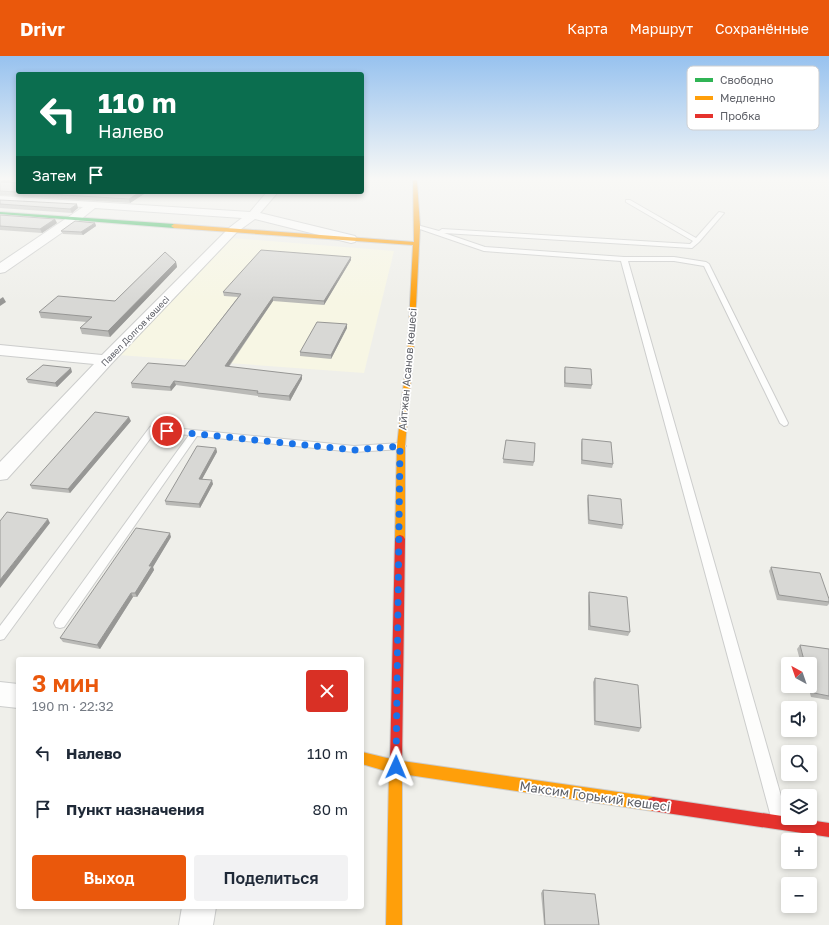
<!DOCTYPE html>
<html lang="ru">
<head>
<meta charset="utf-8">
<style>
  :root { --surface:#fff; --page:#f2f2f3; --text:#1f2937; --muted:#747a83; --accent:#ea580c }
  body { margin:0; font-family:"Golos Text",sans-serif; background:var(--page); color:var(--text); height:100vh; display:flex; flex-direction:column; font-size:15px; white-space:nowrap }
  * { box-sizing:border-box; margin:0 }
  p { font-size:13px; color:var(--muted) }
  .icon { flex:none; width:22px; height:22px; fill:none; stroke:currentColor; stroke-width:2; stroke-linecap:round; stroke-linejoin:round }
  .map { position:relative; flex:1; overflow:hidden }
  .side { position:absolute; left:16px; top:601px; width:348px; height:252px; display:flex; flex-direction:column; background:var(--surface); border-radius:4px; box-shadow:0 2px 6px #0003 }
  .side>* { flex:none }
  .banner { position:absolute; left:16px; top:16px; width:348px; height:122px; border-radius:4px; box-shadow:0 2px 6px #0003; background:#0b6e4f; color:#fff; overflow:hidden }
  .needle { width:26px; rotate:320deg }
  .buttons { position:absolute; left:781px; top:601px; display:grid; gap:8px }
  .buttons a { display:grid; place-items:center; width:36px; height:36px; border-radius:4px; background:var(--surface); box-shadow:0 2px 6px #0003; font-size:20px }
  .pin { position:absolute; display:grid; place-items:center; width:34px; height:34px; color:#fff; margin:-17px; border:2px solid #fff; border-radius:50%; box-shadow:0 1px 4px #0007 }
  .me { position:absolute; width:44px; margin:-22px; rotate:1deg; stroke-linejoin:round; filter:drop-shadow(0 0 3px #0008) }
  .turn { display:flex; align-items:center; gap:14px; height:84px; padding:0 16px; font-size:18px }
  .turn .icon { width:52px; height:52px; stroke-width:2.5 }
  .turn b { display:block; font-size:28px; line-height:34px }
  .then { display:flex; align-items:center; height:38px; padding:0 16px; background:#0003; gap:8px; font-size:15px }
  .round { display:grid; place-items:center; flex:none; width:42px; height:42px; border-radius:4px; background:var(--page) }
  .headline { display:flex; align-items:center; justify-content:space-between; height:68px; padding:0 16px }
  h1 { font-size:24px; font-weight:600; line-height:30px; color:var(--accent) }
  .primary-button { display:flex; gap:8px; margin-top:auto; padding:8px 16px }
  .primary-button a { flex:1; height:46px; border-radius:4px; background:var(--accent); color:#fff; font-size:16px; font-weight:600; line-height:46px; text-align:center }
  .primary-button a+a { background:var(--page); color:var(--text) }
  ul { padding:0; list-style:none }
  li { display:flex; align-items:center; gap:12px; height:56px; padding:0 16px }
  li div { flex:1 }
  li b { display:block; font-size:15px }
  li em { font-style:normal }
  header { display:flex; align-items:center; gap:24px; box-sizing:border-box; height:56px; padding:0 20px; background:var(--accent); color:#fff }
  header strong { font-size:19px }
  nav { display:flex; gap:22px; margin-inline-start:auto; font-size:14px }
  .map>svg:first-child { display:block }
  .commercial { fill:#f7f6e4 }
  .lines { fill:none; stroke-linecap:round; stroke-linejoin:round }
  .lane-casing { stroke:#cccdcc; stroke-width:2 }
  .street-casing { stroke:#cccdcc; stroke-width:2 }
  .fast-casing { stroke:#ccc; stroke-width:2 }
  .slow-casing { stroke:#ccc; stroke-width:2 }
  .jam-casing { stroke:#ccc; stroke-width:2 }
  .lane { fill:#fdfdfc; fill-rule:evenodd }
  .street { fill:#fdfdfc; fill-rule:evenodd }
  .fast { fill:#30b455; fill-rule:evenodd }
  .slow { fill:#ff9f0a; fill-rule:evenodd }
  .jam { fill:#e5322d; fill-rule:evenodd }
  .wall { fill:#babab7 }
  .shaded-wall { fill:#979795 }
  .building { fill:#d8d8d5; stroke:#979795 }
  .route { stroke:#1a73e8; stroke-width:7; stroke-dasharray:0 12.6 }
  .labels { text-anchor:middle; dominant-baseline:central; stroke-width:3.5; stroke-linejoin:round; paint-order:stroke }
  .far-street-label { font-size:9px; fill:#5f6168; stroke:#fff }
  .street-label { font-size:11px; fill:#5f6168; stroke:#fff }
  .near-street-label { font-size:13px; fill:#5f6168; stroke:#fff }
  .key { fill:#fff; stroke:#cfd0d2; stroke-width:1 }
  .key-label { font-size:11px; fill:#5f6168 }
</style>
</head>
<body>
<header>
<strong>Drivr</strong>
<nav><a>Карта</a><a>Маршрут</a><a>Сохранённые</a></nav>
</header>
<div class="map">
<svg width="829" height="869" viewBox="0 0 829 869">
  <rect width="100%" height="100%" fill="#efefea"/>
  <path class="commercial" d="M231,182L394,195L364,317L118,299Z"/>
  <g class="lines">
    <g class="lane-casing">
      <path id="lane" d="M626,144H630L696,182L719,156L724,157L699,186L692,192L444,177L485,191L624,201H674L706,206L709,208L788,367L787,369L784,370L780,367L704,210L674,205H628L787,761L784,766L779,769L774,766L771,761L621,205L484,195L414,171L417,169L439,175L442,173L690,188L693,185L626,146Z
        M153,370L354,390L401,387L406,390L401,393L354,396L197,380L64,571L60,572L56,571L54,567L56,563L189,379L155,376L4,583L0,584V570L150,371Z"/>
    </g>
    <g class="street-casing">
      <path id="street" d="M267,136H278L260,157L355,180L357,183L355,186L351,187L255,163L237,176L112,307L7,423L0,424V406L94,308L0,299V289L102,299L229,172L242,162L95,152L80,164L5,216L0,217V207L83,151L0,146V140L250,156Z
        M0,626L18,628V652L0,650Z
        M182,851H216L213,869H179Z"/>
    </g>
    <g class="fast-casing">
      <path id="fast" d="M0,156L174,168L177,170L174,172L0,158Z"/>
    </g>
    <g class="slow-casing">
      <path id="slow" d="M413,124H417L420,171L414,288L405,390V483L403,486H397L395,483L397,390L408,288L413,189L174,172L171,170L174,168L414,186Z
        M362,696L391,703L396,700L401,701L402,705L653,741L658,743L660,748L658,753L653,755L402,718V869H386L389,716L362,708Z"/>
    </g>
    <g class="jam-casing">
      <path id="jam" d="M400,479L403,480L405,483L402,706L401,711L396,712L391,711L390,706L395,483L397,480Z
        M653,741L829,767V781L653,755L648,753L646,748L648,743Z"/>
    </g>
    <use href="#lane" class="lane"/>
    <use href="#street" class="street"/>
    <use href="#fast" class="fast"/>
    <use href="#slow" class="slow"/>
    <use href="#jam" class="jam"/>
  </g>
  <path class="wall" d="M0,124H14L9,127L144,138L130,147L0,139Z
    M0,144L78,152L72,157L0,152Z
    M0,159L57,167L42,177L0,174Z
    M95,167L96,170L83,179L63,178L61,175Z
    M351,201V204L324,249L273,245L229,311L302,319V323L290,345L258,341V340L176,329L171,335L132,332L131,327L185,310L238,241L224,240L223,236Z
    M176,206L177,211L110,281L82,278L80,272L87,266L41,262L39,256L115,245Z
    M347,268V272L331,303L300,300V296Z
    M565,311L592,329L591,333L564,331V315Z
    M72,316L57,331L28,327L26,323Z
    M131,365L70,437L32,433L30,429Z
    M582,383L613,408L612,412L581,408V387Z
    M506,384L534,406L533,410L503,407Z
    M216,392L217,396L202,423L213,428L200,452L166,449L165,445Z
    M588,439L623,469L622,473L588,468L587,443Z
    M171,481L153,511L154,514L137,541H133L100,593L63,586L60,582Z
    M771,511L829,543V548L827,550L777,544L769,515Z
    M589,536L630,576L628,580L588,574V540Z
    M800,589L829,593V644L811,641L808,630H810V608H801L797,593Z
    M595,622L641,672L639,676L594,669L593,626Z
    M543,834L599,869H544L541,837Z"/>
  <path class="shaded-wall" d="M5,124H14L3,130L1,126Z
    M140,136H144V138L130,147L129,143Z
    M77,148L78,152L72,157L70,153Z
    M55,163L57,167L42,177L40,173Z
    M95,167L96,170L83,179L81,176Z
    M351,201V204L324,249V245Z
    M176,206L177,211L110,281L108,275Z
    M3,241L6,246L0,250V243Z
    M273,241V245L226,314L225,310Z
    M347,268V272L331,303V299Z
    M71,312L72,316L57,331L55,327Z
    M302,319V323L290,345L289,340Z
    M174,325L176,329L171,335L170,331Z
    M129,361L131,365L70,437L68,433Z
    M216,392L217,396L200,427L199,423Z
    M212,424L213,428L200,452L199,448Z
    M48,463L50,467L0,532V524Z
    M170,477L171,481L153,511L154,514L137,541L135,537L149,510Z
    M131,537L133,541L100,593L97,589Z"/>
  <path class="building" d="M0,124H5L1,126L18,127V136H140L129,143L0,135Z
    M0,144L77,148L70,153L0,148Z
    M0,159L55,163L40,173L0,170Z
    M75,165L95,167L81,176L61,175Z
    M261,194L351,201L324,245L273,241L225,310L302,319L289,340L257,337L258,335L174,325L170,331L131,327L148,307L185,310L241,238L223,236Z
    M165,196L176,206L108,275L80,272L92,261L39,256L58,240L115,245Z
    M317,266L347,268L331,299L300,296Z
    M43,309L71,312L55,327L26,323Z
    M565,311L591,313L592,329L565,327Z
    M95,356L129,361L68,433L30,429Z
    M582,383L611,386L613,408L582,404Z
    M506,384L535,387L534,406L503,403Z
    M197,390L216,392L199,423L212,424L199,448L165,445Z
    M588,439L621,443L623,469L589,464Z
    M7,456L48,463L0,524V465Z
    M136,472L170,477L149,510H152L135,537H131L97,589L60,582Z
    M771,511L820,517L829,543V546L779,539Z
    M589,536L627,541L630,576L590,570Z
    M800,589L829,593V640L814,637L810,624V608H805Z
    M595,622L638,629L641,672L595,665Z
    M543,834L595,838L599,869H545Z"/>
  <linearGradient id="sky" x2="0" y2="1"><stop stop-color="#97c2ef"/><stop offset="0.5" stop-color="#f8f8f6"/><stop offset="1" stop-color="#f8f8f6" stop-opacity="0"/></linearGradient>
  <rect width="829" height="246" fill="url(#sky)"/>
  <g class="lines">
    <path class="route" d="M167,375L354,394L400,390L396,711"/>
  </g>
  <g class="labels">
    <g class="far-street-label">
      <text transform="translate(135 275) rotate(-46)">Павел Долгов көшесі</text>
    </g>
    <g class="street-label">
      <text transform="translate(407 313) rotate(-85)">Айтжан Асанов көшесі</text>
    </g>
    <g class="near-street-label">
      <text transform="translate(595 740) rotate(8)">Максим Горький көшесі</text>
    </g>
  </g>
  <rect x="687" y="10" width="132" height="64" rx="6" class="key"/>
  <rect x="695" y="22" width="18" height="4" fill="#30b455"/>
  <rect x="695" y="40" width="18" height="4" fill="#ff9f0a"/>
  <rect x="695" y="58" width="18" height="4" fill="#e5322d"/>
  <g class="key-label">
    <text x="720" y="28">Свободно</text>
    <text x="720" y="46">Медленно</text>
    <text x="720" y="64">Пробка</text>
  </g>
</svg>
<div class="buttons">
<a><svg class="needle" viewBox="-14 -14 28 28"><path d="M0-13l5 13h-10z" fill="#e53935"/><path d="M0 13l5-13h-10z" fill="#747a83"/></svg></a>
<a><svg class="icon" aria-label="sound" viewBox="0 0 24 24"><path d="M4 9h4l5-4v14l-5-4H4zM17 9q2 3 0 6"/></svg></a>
<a><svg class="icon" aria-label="search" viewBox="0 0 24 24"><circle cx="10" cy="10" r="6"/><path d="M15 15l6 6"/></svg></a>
<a><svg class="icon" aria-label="layers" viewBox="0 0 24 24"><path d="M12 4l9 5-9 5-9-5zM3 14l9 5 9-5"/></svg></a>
<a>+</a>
<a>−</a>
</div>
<div class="pin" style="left:167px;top:375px;background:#d93025"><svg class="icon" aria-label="arrive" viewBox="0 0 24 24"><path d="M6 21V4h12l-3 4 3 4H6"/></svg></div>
<svg class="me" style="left:396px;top:711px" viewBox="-20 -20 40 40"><path d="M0-17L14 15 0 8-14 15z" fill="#1a73e8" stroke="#fff" stroke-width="4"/></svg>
<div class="banner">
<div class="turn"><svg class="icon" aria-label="left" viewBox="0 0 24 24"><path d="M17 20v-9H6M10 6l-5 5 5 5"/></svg><div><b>110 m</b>Налево</div></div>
<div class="then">Затем<svg class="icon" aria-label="arrive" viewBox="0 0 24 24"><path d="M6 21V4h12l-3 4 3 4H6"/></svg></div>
</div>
<section class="side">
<div class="headline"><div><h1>3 мин</h1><p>190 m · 22:32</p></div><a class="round" style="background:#d93025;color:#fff"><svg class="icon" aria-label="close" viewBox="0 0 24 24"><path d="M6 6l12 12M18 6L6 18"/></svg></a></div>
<ul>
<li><svg class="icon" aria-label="left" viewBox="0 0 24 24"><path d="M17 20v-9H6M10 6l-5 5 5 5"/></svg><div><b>Налево</b></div><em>110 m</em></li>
<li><svg class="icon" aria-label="arrive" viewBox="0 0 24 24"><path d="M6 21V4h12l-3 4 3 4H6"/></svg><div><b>Пункт назначения</b></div><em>80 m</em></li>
</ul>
<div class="primary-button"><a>Выход</a><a>Поделиться</a></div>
</section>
</div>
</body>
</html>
